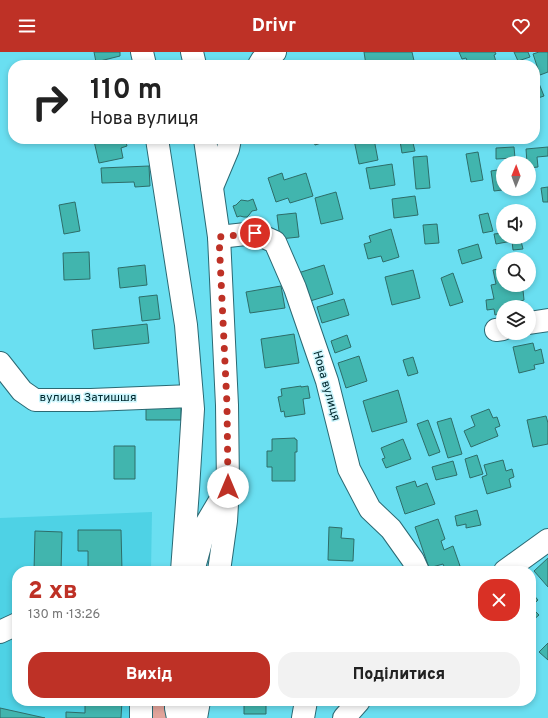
<!DOCTYPE html>
<html lang="uk">
<head>
<meta charset="utf-8">
<style>
  :root { --surface:#fff; --page:#f2f2f2; --text:#222; --muted:#767676; --accent:#be3126 }
  body { margin:0; font-family:Overpass,sans-serif; background:var(--page); color:var(--text); height:100vh; display:flex; flex-direction:column; font-size:15px; white-space:nowrap }
  * { box-sizing:border-box; margin:0 }
  p { font-size:13px; color:var(--muted) }
  .icon { flex:none; width:22px; height:22px; fill:none; stroke:currentColor; stroke-width:2; stroke-linecap:round; stroke-linejoin:round }
  .map { position:relative; flex:1; overflow:hidden }
  .details { position:absolute; left:12px; top:514px; width:524px; height:140px; display:flex; flex-direction:column; background:var(--surface); border-radius:16px; box-shadow:0 2px 6px #0003 }
  .details>* { flex:none }
  .top-card { position:absolute; left:8px; top:8px; width:532px; height:84px; border-radius:16px; box-shadow:0 2px 6px #0003; background:#fff; color:var(--text); overflow:hidden }
  .needle { width:26px; rotate:1deg }
  .fabs { position:absolute; left:496px; top:104px; display:grid; gap:8px }
  .fabs a { display:grid; place-items:center; width:40px; height:40px; border-radius:50%; background:var(--surface); box-shadow:0 2px 6px #0003; font-size:20px }
  .pin { position:absolute; display:grid; place-items:center; width:34px; height:34px; color:#fff; margin:-17px; border:2px solid #fff; border-radius:50%; box-shadow:0 1px 4px #0007 }
  .me { position:absolute; width:44px; margin:-22px; rotate:0deg; stroke-linejoin:round; filter:drop-shadow(0 0 3px #0008) }
  .turn { display:flex; align-items:center; gap:14px; height:84px; padding:0 16px; font-size:18px }
  .turn .icon { width:52px; height:52px; stroke-width:2.5 }
  .turn b { display:block; font-size:28px; line-height:34px }
  .round { display:grid; place-items:center; flex:none; width:42px; height:42px; border-radius:16px; background:var(--page) }
  .headline { display:flex; align-items:center; justify-content:space-between; height:68px; padding:0 16px }
  h1 { font-size:24px; font-weight:800; line-height:30px; color:var(--accent) }
  .action { display:flex; gap:8px; margin-top:auto; padding:8px 16px }
  .action a { flex:1; height:46px; border-radius:16px; background:var(--accent); color:#fff; font-size:16px; font-weight:800; line-height:46px; text-align:center }
  .action a+a { background:var(--page); color:var(--text) }
  header { display:flex; justify-content:space-between; align-items:center; height:52px; padding:0 16px; background:var(--accent); color:#fff; font-size:18px; font-weight:800 }
  .map>svg:first-child { display:block }
  .built { fill:#4ed2e5 }
  .green { fill:#e2a49b }
  .building { fill:#41b5ae; stroke:#2e6d69 }
  .lines { fill:none; stroke-linecap:round; stroke-linejoin:round }
  .minor-casing { stroke:#2b6973; stroke-width:24 }
  .major-casing { stroke:#2b6973; stroke-width:24 }
  .minor { stroke:#fff; stroke-width:22 }
  .major { stroke:#fff; stroke-width:22 }
  .route { stroke:#be3126; stroke-width:7; stroke-dasharray:0 12.6 }
  .labels { text-anchor:middle; dominant-baseline:central; stroke-width:3; stroke-linejoin:round; paint-order:stroke }
  .street-label { font-size:12px; fill:#00272d; stroke:#ccf5fc }
</style>
</head>
<body>
<header><svg class="icon" aria-label="menu" viewBox="0 0 24 24"><path d="M4 6h16M4 12h16M4 18h16"/></svg>Drivr<svg class="icon" aria-label="heart" viewBox="0 0 24 24"><path d="M12 20l-8-8c-3-5 5-10 8-4 3-6 11-1 8 4z"/></svg></header>
<div class="map">
<svg width="548" height="666" viewBox="0 0 548 666">
  <rect width="100%" height="100%" fill="#6adff1"/>
  <path class="built" d="M152,460L151,519H17V649H148V666H15L0,661V466Z"/>
  <path class="green" d="M148,649H171L170,666H148Z"/>
  <path class="building" d="M94,0H120V4L96,10Z
    M364,0H412L415,13H366Z
    M459,0H495L496,2L494,3L497,13H475L474,12L469,13L466,6L462,7Z
    M514,0H528L530,5L518,9Z
    M539,0H548V20L540,23L533,2Z
    M538,29L544,44L535,47V30Z
    M102,87H125L127,94L121,96L123,106L99,111L94,89Z
    M313,87H334L315,93Z
    M361,87H374L378,108L359,112L354,88Z
    M410,87H412L415,99L402,101L400,89Z
    M514,95L515,106L496,107V96Z
    M548,95V104L537,105L538,115L529,116V111H527L526,97Z
    M478,100L483,128L471,130L466,102Z
    M427,104L430,136L416,137L413,105Z
    M392,112L395,133L370,137L366,116Z
    M149,114L150,134L135,135L134,130L102,131L101,116Z
    M503,117V137H511L494,139L491,119Z
    M282,121L284,128L306,121L313,144L290,151L288,146L276,150L268,126Z
    M548,135V150H543L541,136Z
    M336,140L343,167L321,172L315,146Z
    M415,144L418,163L394,166L392,147Z
    M253,147L257,158L252,159L249,163L247,165H244L240,164L237,165L233,154L236,153L241,148L248,149Z
    M75,150L80,179L64,182L59,153Z
    M296,161L299,185L280,187L277,163Z
    M488,161L493,179L483,181L479,163Z
    M437,172L439,191L425,192L423,173Z
    M391,177L399,205L383,210L381,204L368,207L364,192L371,190L369,184Z
    M503,181V185H520L523,197L513,198L512,189L496,192L494,182Z
    M478,192L482,206L462,212L458,198Z
    M89,200L90,227L64,228L63,201Z
    M145,213L147,233L120,236L118,216Z
    M324,213L333,242L307,250L298,221Z
    M503,216V233H516L517,239L523,238L524,248L518,250L519,255H503V261L495,263L494,257L487,258L486,248L494,247L491,233L496,232L493,218Z
    M413,218L420,246L392,253L385,225Z
    M453,221L463,250L450,254L441,226Z
    M281,234L285,256L250,261L246,240Z
    M157,243L160,267L142,269L139,245Z
    M344,247L349,263L322,271L317,255Z
    M147,272L149,291L94,297L92,278Z
    M294,282L299,311L265,316L261,287Z
    M347,283L351,295L335,301L331,289Z
    M533,291L535,299L541,297L544,311L534,313L535,317L519,321L513,295Z
    M359,304L367,329L346,336L338,311Z
    M413,305L418,321L408,324L403,308Z
    M301,334V335L308,334L310,346L303,347L305,362L285,365L284,359L281,360L278,345L282,344L281,337Z
    M398,338L407,370L372,380L363,349Z
    M146,353H181V368H146Z
    M489,357L493,366L497,365L500,374L495,376L498,384L471,395L464,379L475,374L471,364Z
    M546,364L548,371V392L533,395L527,368Z
    M451,366L462,402L448,406L437,370Z
    M428,368L440,400L429,404L417,372Z
    M295,386V387L297,388V400H295V429H272V415H267V399H272V387Z
    M403,387L411,407L386,416L382,407L385,406L381,396Z
    M114,394H135V427H114Z
    M477,403L483,422L470,426L465,407Z
    M503,408L506,419L512,417L514,425L509,427L511,435L487,442L482,425L487,423L484,413Z
    M453,409L457,423L436,428L432,415Z
    M415,429L417,435L427,431L435,452L405,462L396,435Z
    M477,458L481,473L466,476V472L457,474L455,464Z
    M438,467L445,487L441,489L444,498L453,494L460,514L446,519L443,512L429,516L415,475Z
    M329,475L342,476L341,486L354,487L353,509L328,508Z
    M78,478H121L122,519H79V515H88V499H78Z
    M35,479L62,480L61,519H34Z
    M548,506V535L534,519Z
    M531,540L538,548L531,555Z
    M531,555L539,563L531,570Z
    M548,591V608L539,600Z
    M85,649H122L121,666H66V660L85,661Z
    M244,649H266V662H244Z
    M0,656L45,666H0Z"/>
  <g class="lines">
    <g class="minor-casing">
      <path id="minor" d="M142,0L145,13
        M259,13L262,8L275,0
        M157,87L186,273L193,357L188,437L182,519
        M212,135L228,97L230,87
        M219,185L255,181L275,190L295,236L327,329L349,417L370,457L391,477L413,508L418,519
        M529,271L548,268
        M496,278L503,277
        M0,311L22,339L35,348H91L192,344
        M193,519L206,472L228,435
        M505,519L548,488
        M0,580L17,572
        M176,649V656L178,666
        M141,666V649
        M303,666L306,649
        M344,666L359,649"/>
    </g>
    <g class="major-casing">
      <path id="major" d="M192,0L195,13
        M205,87L219,185L227,353L228,435L226,469L219,519
        M196,666L199,649"/>
    </g>
    <use href="#minor" class="minor"/>
    <use href="#major" class="major"/>
  </g>
  <g class="lines">
    <path class="route" d="M228,435L227,353L219,185L255,181"/>
  </g>
  <g class="labels">
    <g class="street-label">
      <text transform="translate(326 334) rotate(74)">Нова вулиця</text>
      <text x="88" y="346">вулиця Затишшя</text>
    </g>
  </g>
</svg>
<div class="fabs">
<a><svg class="needle" viewBox="-14 -14 28 28"><path d="M0-13l5 13h-10z" fill="#e53935"/><path d="M0 13l5-13h-10z" fill="#767676"/></svg></a>
<a><svg class="icon" aria-label="sound" viewBox="0 0 24 24"><path d="M4 9h4l5-4v14l-5-4H4zM17 9q2 3 0 6"/></svg></a>
<a><svg class="icon" aria-label="search" viewBox="0 0 24 24"><circle cx="10" cy="10" r="6"/><path d="M15 15l6 6"/></svg></a>
<a><svg class="icon" aria-label="layers" viewBox="0 0 24 24"><path d="M12 4l9 5-9 5-9-5zM3 14l9 5 9-5"/></svg></a>
</div>
<div class="pin" style="left:255px;top:181px;background:#d93025"><svg class="icon" aria-label="arrive" viewBox="0 0 24 24"><path d="M6 21V4h12l-3 4 3 4H6"/></svg></div>
<svg class="me" style="left:228px;top:435px" viewBox="-20 -20 40 40"><circle r="19" fill="#fff"/><path d="M0-13L10 11 0 6-10 11z" fill="#be3126"/></svg>
<div class="top-card">
<div class="turn"><svg class="icon" aria-label="right" viewBox="0 0 24 24"><path d="M7 20v-9h11M14 6l5 5-5 5"/></svg><div><b>110 m</b>Нова вулиця</div></div>
</div>
<section class="details">
<div class="headline"><div><h1>2 хв</h1><p>130 m · 13:26</p></div><a class="round" style="background:#d93025;color:#fff"><svg class="icon" aria-label="close" viewBox="0 0 24 24"><path d="M6 6l12 12M18 6L6 18"/></svg></a></div>
<div class="action"><a>Вихід</a><a>Поділитися</a></div>
</section>
</div>
</body>
</html>
